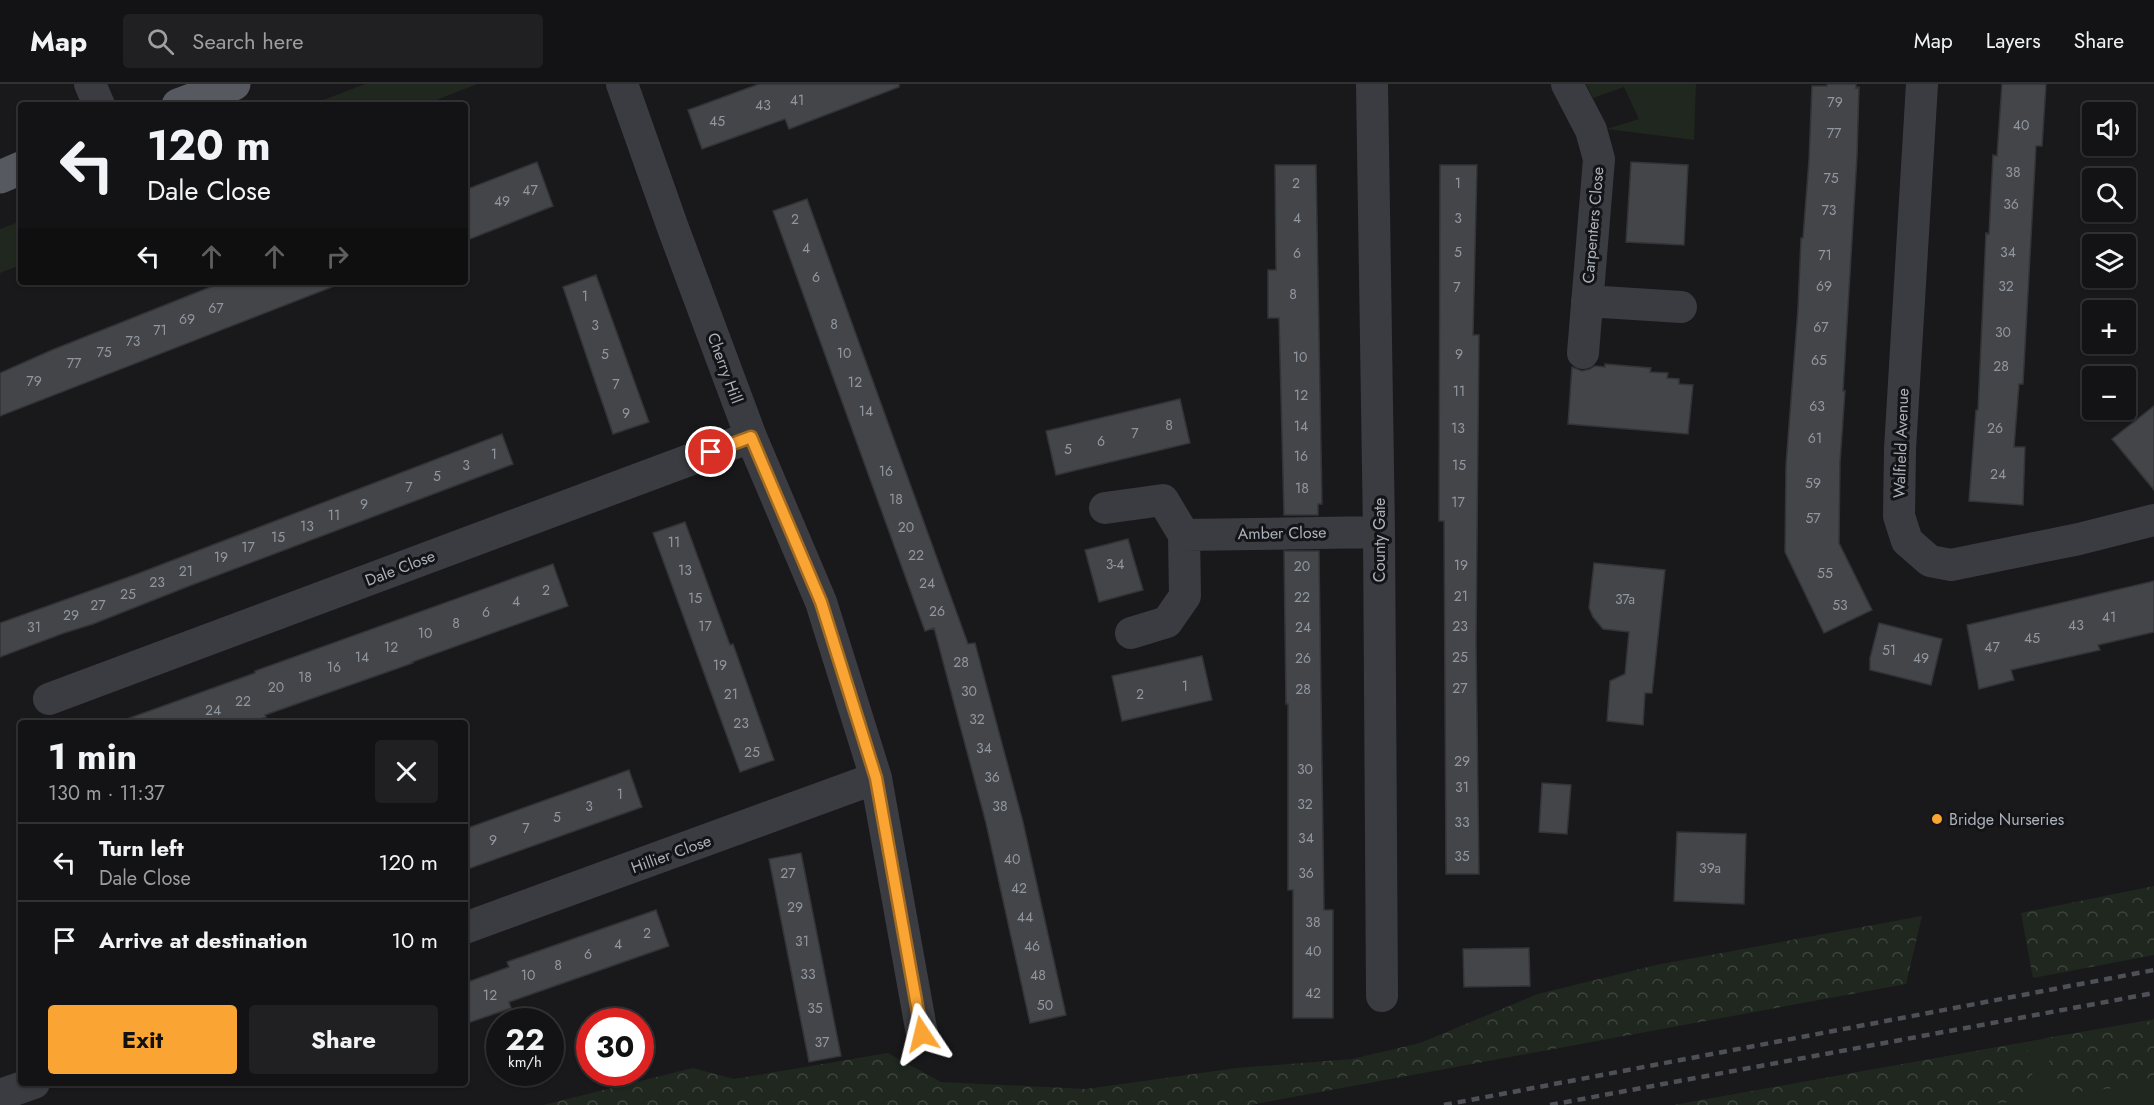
<!DOCTYPE html>
<html lang="en">
<head>
<meta charset="utf-8">
<style>
  :root { --surface:#131315; --page:#202022; --text:#f1f3f6; --muted:#9d9ea0; --line:#323234; --accent:#faa433 }
  body { margin:0; font-family:Jost,sans-serif; background:var(--page); color:var(--text); height:100vh; display:flex; flex-direction:column; font-size:22px; white-space:nowrap }
  * { box-sizing:border-box; margin:0 }
  p { font-size:20px; color:var(--muted) }
  .icon { flex:none; width:33px; height:33px; fill:none; stroke:currentColor; stroke-width:2; stroke-linecap:round; stroke-linejoin:round }
  .map { position:relative; flex:1; overflow:hidden }
  .side { position:absolute; left:18px; top:636px; width:450px; height:366px; display:flex; flex-direction:column; background:var(--surface); border-radius:6px; box-shadow:0 2px 4px #0004,0 0 0 2px var(--line) }
  .side>* { flex:none }
  .guide { position:absolute; left:18px; top:18px; width:450px; height:183px; border-radius:6px; box-shadow:0 2px 4px #0004,0 0 0 2px var(--line); background:#131315; color:var(--text); overflow:hidden }
  .buttons { position:absolute; left:2082px; top:18px; display:grid; gap:12px }
  .buttons a { display:grid; place-items:center; width:54px; height:54px; border-radius:6px; background:var(--surface); box-shadow:0 2px 4px #0004,0 0 0 2px var(--line); font-size:30px }
  .speed { position:absolute; left:486px; top:924px; display:flex; gap:12px; font-size:30px; font-weight:700; text-align:center }
  .speed>* { display:grid; place-content:center; width:78px; height:78px; border-radius:50%; background:var(--surface); box-shadow:0 2px 4px #0004,0 0 0 2px var(--line); line-height:1 }
  .speed small { font-size:15px; font-weight:400 }
  .speed .limit { border:9px solid #d22; background:#fff; color:#111 }
  .pin { position:absolute; display:grid; place-items:center; width:51px; height:51px; color:#fff; margin:-26px; border:3px solid #fff; border-radius:50%; box-shadow:0 2px 6px #0007 }
  .me { position:absolute; width:66px; margin:-33px; rotate:350deg; stroke-linejoin:round; filter:drop-shadow(0 0 4px #0008) }
  .turn { display:flex; align-items:center; gap:21px; height:126px; padding:0 30px; font-size:27px }
  .turn .icon { width:78px; height:78px; stroke-width:2.5 }
  .turn b { display:block; font-size:42px; line-height:51px }
  .lanes { display:flex; align-items:center; height:57px; padding:0 30px; background:#0003; justify-content:center; gap:30px; direction:ltr }
  .lanes .off { opacity:.35 }
  .round { display:grid; place-items:center; flex:none; width:63px; height:63px; border-radius:6px; background:var(--page) }
  .overview { display:flex; align-items:center; justify-content:space-between; height:102px; padding:0 30px }
  h1 { font-size:36px; font-weight:700; line-height:45px }
  .action { display:flex; gap:12px; margin-top:auto; padding:12px 30px }
  .action a { flex:1; height:69px; border-radius:6px; background:var(--accent); color:#111; font-size:24px; font-weight:700; line-height:69px; text-align:center }
  .action a+a { background:var(--page); color:var(--text) }
  ul { padding:0; list-style:none }
  li { display:flex; align-items:center; gap:18px; height:78px; padding:0 30px; border-top:2px solid var(--line) }
  li div { flex:1 }
  li b { display:block; font-size:22px }
  li em { font-style:normal }
  header { display:flex; align-items:center; gap:36px; box-sizing:border-box; height:84px; padding:0 30px; background:var(--surface); border-bottom:2px solid var(--line) }
  header strong { font-size:28px }
  nav { display:flex; gap:33px; margin-inline-start:auto; font-size:21px }
  .search { width:420px; height:54px; background:var(--page); display:flex; align-items:center; gap:15px; box-sizing:border-box; padding:0 21px; border-radius:6px; color:var(--muted); font-size:22px }
  .map>svg:first-child { display:block }
  .green { fill:#1f271f }
  .forest { fill:url(#forest-crowns) }
  .building { fill:#434549; stroke:#333438; stroke-width:1.5 }
  .lines { fill:none; stroke-linecap:round; stroke-linejoin:round }
  .minor { stroke:#3a3c41; stroke-width:32 }
  .primary { stroke:#565960; stroke-width:33 }
  .rail { stroke:#4d5056; stroke-width:4.5; stroke-dasharray:8 6; stroke-linecap:butt }
  .route-casing { stroke:#a26b21; stroke-width:15 }
  .route { stroke:#faa433; stroke-width:10 }
  .poi-dot { fill:#faa433; stroke:#141417; stroke-width:2 }
  .labels { text-anchor:middle; dominant-baseline:central; stroke-width:6; stroke-linejoin:round; paint-order:stroke }
  .number-label { font-size:14px; fill:#91979f }
  .street-label { font-size:16px; fill:#abb2bc; stroke:#141417 }
  .poi-label { font-size:16px; fill:#abb2bc; stroke:#141417; text-anchor:start }
</style>
</head>
<body>
<header>
<strong>Map</strong>
<div class="search"><svg class="icon" aria-label="search" viewBox="0 0 24 24"><circle cx="10" cy="10" r="6"/><path d="M15 15l6 6"/></svg>Search here</div>
<nav><a>Map</a><a>Layers</a><a>Share</a></nav>
</header>
<div class="map">
<svg width="2154" height="1021" viewBox="0 0 2154 1021">
  <defs>
    <pattern id="forest-crowns" width="20" height="18" patternUnits="userSpaceOnUse" patternTransform="scale(1.5)"><rect width="20" height="18" fill="#1f271f"/><path d="M2 6a3 3 0 1 1 6 0M12 15a3 3 0 1 1 6 0" fill="none" stroke="#3d443e"/></pattern>
  </defs>
  <rect width="100%" height="100%" fill="#19191c"/>
  <path class="green" d="M365,0H477L424,21H310Z
    M1586,0H1696L1694,56L1607,45L1639,35L1624,3L1593,14Z
    M21,137V181L0,189V145Z
    M2154,935V1021H1674Z"/>
  <path class="forest" d="M2154,802V871L2033,894L2021,829Z
    M1922,832L1906,900L1250,1021H543L693,984L734,995L888,969L941,998L1086,1005L1237,984L1352,975L1420,959L1538,910L1656,881Z
    M2154,937V1000L2055,1010L2045,954Z
    M2026,958L2037,1014L1987,1021H1674Z"/>
  <path class="building" d="M759,0H899V3L789,45L785,35L702,65L688,26Z
    M1827,0H1856V4L1859,3L1857,72L1843,307H1845L1840,378L1839,459L1872,526L1824,549L1785,468L1786,381L1798,225L1801,154H1803L1809,76L1812,2H1827Z
    M2002,0H2046L2042,62H2036L2023,300H2019L2014,363H2025L2023,421L1969,417L1976,326H1978L1986,149L1989,150L1993,71L1997,72Z
    M537,78L553,122L465,157V106Z
    M1631,78L1688,81L1684,161L1626,158Z
    M1275,81H1316L1322,420H1318V431H1284L1279,234H1268V186H1276Z
    M1440,81H1477L1473,251H1479L1476,558L1479,790H1446L1444,437H1439Z
    M807,115L968,560L975,559L1023,738L1066,931L1030,939L986,739L934,544L925,547L773,127Z
    M596,191L649,338L613,350L563,203Z
    M223,198H337V201L0,332V289L52,266Z
    M1605,280L1651,284L1650,288L1668,289L1667,294L1679,295V300L1693,301L1688,350L1568,340L1572,283L1582,287L1590,285L1595,282L1605,283Z
    M1180,315L1190,359L1056,391L1046,347Z
    M2154,322V406L2112,355Z
    M502,350L513,380L189,502L93,540L64,549L0,573V539L137,490Z
    M685,438L730,561L733,560L774,676L740,688L653,449Z
    M1128,455L1143,506L1099,518L1085,466Z
    M1284,467H1319L1324,826H1333V934H1293V806H1288V620H1286Z
    M1594,479L1665,486L1652,609H1645L1643,641L1607,637L1610,597L1625,590L1629,548L1603,545L1593,533L1589,524Z
    M553,480L568,522L412,578L413,579L265,631L266,633L248,639H128L127,635L255,589V587Z
    M2154,497V548L2098,561L2100,566L2011,586L2014,596L1979,605L1967,541Z
    M1879,539L1942,555L1931,601L1870,586V574Z
    M1202,572L1212,616L1122,637L1112,592Z
    M629,686L642,723L465,786V745Z
    M1542,699L1571,701L1567,750L1539,748Z
    M1677,748L1746,750L1744,820L1674,817Z
    M801,769L841,972L809,978L769,775Z
    M656,826L669,862L509,918L511,924L465,940V899L509,883L507,878Z
    M1529,864L1530,902L1464,903L1463,865Z"/>
  <g class="lines">
    <path class="minor" d="M90,0L99,21
      M622,0L673,144L751,353L821,518L876,694L922,950
      M1372,0L1379,448L1382,912
      M1567,0L1591,46L1599,75L1583,269
      M1922,0L1900,365L1899,432L1907,457L1930,477L1951,481L2079,455L2154,436
      M1587,217L1681,223
      M1105,424L1163,416L1184,451L1185,512L1167,538L1131,549
      M1184,451L1379,448
      M49,615L751,353
      M465,844L876,694
      M0,1011L34,999"/>
    <path class="primary" d="M178,21L234,0
      M0,93L21,84"/>
    <path class="rail" d="M1444,1021L2154,886
      M1550,1021L2154,909"/>
  </g>
  <g class="lines">
    <g class="route-casing">
      <path id="route" d="M711,368L751,353L821,518L876,694L922,950"/>
    </g>
    <use href="#route" class="route"/>
  </g>
  <circle class="poi-dot" cx="1937" cy="735" r="6"/>
  <g class="labels">
    <g class="number-label">
      <text x="797" y="16">41</text>
      <text x="1835" y="18">79</text>
      <text x="763" y="21">43</text>
      <text x="717" y="37">45</text>
      <text x="2021" y="41">40</text>
      <text x="1834" y="49">77</text>
      <text x="2013" y="88">38</text>
      <text x="1831" y="94">75</text>
      <text x="1296" y="99">2</text>
      <text x="1458" y="99">1</text>
      <text x="530" y="106">47</text>
      <text x="502" y="117">49</text>
      <text x="2011" y="120">36</text>
      <text x="1829" y="126">73</text>
      <text x="1297" y="134">4</text>
      <text x="1458" y="134">3</text>
      <text x="795" y="135">2</text>
      <text x="806" y="164">4</text>
      <text x="1458" y="168">5</text>
      <text x="2008" y="168">34</text>
      <text x="1297" y="169">6</text>
      <text x="1825" y="171">71</text>
      <text x="816" y="193">6</text>
      <text x="1824" y="202">69</text>
      <text x="2006" y="202">32</text>
      <text x="1457" y="203">7</text>
      <text x="1293" y="210">8</text>
      <text x="585" y="212">1</text>
      <text x="216" y="224">67</text>
      <text x="187" y="235">69</text>
      <text x="834" y="240">8</text>
      <text x="595" y="241">3</text>
      <text x="1821" y="243">67</text>
      <text x="160" y="246">71</text>
      <text x="2003" y="248">30</text>
      <text x="133" y="257">73</text>
      <text x="104" y="268">75</text>
      <text x="844" y="269">10</text>
      <text x="605" y="270">5</text>
      <text x="1459" y="270">9</text>
      <text x="1300" y="273">10</text>
      <text x="1819" y="276">65</text>
      <text x="74" y="279">77</text>
      <text x="2001" y="282">28</text>
      <text x="34" y="297">79</text>
      <text x="855" y="298">12</text>
      <text x="616" y="300">7</text>
      <text x="1459" y="307">11</text>
      <text x="1301" y="311">12</text>
      <text x="1817" y="322">63</text>
      <text x="866" y="327">14</text>
      <text x="626" y="329">9</text>
      <text x="1169" y="341">8</text>
      <text x="1301" y="342">14</text>
      <text x="1458" y="344">13</text>
      <text x="1995" y="344">26</text>
      <text x="1135" y="349">7</text>
      <text x="1815" y="354">61</text>
      <text x="1101" y="357">6</text>
      <text x="1068" y="365">5</text>
      <text x="494" y="370">1</text>
      <text x="1301" y="372">16</text>
      <text x="466" y="381">3</text>
      <text x="1459" y="381">15</text>
      <text x="886" y="387">16</text>
      <text x="1998" y="390">24</text>
      <text x="437" y="392">5</text>
      <text x="1813" y="399">59</text>
      <text x="409" y="403">7</text>
      <text x="1302" y="404">18</text>
      <text x="896" y="415">18</text>
      <text x="1458" y="418">17</text>
      <text x="364" y="420">9</text>
      <text x="334" y="431">11</text>
      <text x="1813" y="434">57</text>
      <text x="307" y="442">13</text>
      <text x="906" y="443">20</text>
      <text x="278" y="453">15</text>
      <text x="674" y="458">11</text>
      <text x="248" y="463">17</text>
      <text x="916" y="471">22</text>
      <text x="221" y="473">19</text>
      <text x="1115" y="480">3-4</text>
      <text x="1461" y="481">19</text>
      <text x="1302" y="482">20</text>
      <text x="685" y="486">13</text>
      <text x="186" y="487">21</text>
      <text x="1825" y="489">55</text>
      <text x="157" y="498">23</text>
      <text x="927" y="499">24</text>
      <text x="546" y="506">2</text>
      <text x="128" y="510">25</text>
      <text x="1461" y="512">21</text>
      <text x="1302" y="513">22</text>
      <text x="695" y="514">15</text>
      <text x="1625" y="515">37a</text>
      <text x="516" y="517">4</text>
      <text x="98" y="521">27</text>
      <text x="1840" y="521">53</text>
      <text x="937" y="527">26</text>
      <text x="486" y="528">6</text>
      <text x="71" y="531">29</text>
      <text x="2109" y="533">41</text>
      <text x="456" y="539">8</text>
      <text x="2076" y="541">43</text>
      <text x="705" y="542">17</text>
      <text x="1460" y="542">23</text>
      <text x="34" y="543">31</text>
      <text x="1303" y="543">24</text>
      <text x="425" y="549">10</text>
      <text x="2032" y="554">45</text>
      <text x="391" y="563">12</text>
      <text x="1992" y="563">47</text>
      <text x="1889" y="566">51</text>
      <text x="362" y="573">14</text>
      <text x="1460" y="573">25</text>
      <text x="1303" y="574">26</text>
      <text x="1921" y="574">49</text>
      <text x="961" y="578">28</text>
      <text x="720" y="581">19</text>
      <text x="334" y="583">16</text>
      <text x="305" y="593">18</text>
      <text x="1185" y="602">1</text>
      <text x="276" y="603">20</text>
      <text x="1460" y="604">27</text>
      <text x="1303" y="605">28</text>
      <text x="969" y="607">30</text>
      <text x="731" y="610">21</text>
      <text x="1140" y="610">2</text>
      <text x="243" y="617">22</text>
      <text x="213" y="626">24</text>
      <text x="977" y="635">32</text>
      <text x="741" y="639">23</text>
      <text x="984" y="664">34</text>
      <text x="752" y="668">25</text>
      <text x="1462" y="677">29</text>
      <text x="1305" y="685">30</text>
      <text x="992" y="693">36</text>
      <text x="1462" y="703">31</text>
      <text x="620" y="710">1</text>
      <text x="1305" y="720">32</text>
      <text x="589" y="722">3</text>
      <text x="1000" y="722">38</text>
      <text x="557" y="733">5</text>
      <text x="1462" y="738">33</text>
      <text x="526" y="744">7</text>
      <text x="1306" y="754">34</text>
      <text x="493" y="756">9</text>
      <text x="1462" y="772">35</text>
      <text x="1012" y="775">40</text>
      <text x="1710" y="784">39a</text>
      <text x="788" y="789">27</text>
      <text x="1306" y="789">36</text>
      <text x="1019" y="804">42</text>
      <text x="795" y="823">29</text>
      <text x="1025" y="833">44</text>
      <text x="1313" y="838">38</text>
      <text x="647" y="849">2</text>
      <text x="802" y="857">31</text>
      <text x="618" y="860">4</text>
      <text x="1032" y="862">46</text>
      <text x="1313" y="867">40</text>
      <text x="588" y="870">6</text>
      <text x="558" y="881">8</text>
      <text x="808" y="890">33</text>
      <text x="528" y="891">10</text>
      <text x="1038" y="891">48</text>
      <text x="1313" y="909">42</text>
      <text x="490" y="911">12</text>
      <text x="1045" y="921">50</text>
      <text x="815" y="924">35</text>
      <text x="822" y="958">37</text>
    </g>
    <g class="street-label">
      <text transform="translate(1593 141) rotate(-85)">Carpenters Close</text>
      <text transform="translate(725 284) rotate(70)">Cherry Hill</text>
      <text transform="translate(1901 359) rotate(-88)">Walfield Avenue</text>
      <text transform="translate(1282 449) rotate(-1)">Amber Close</text>
      <text transform="translate(1379 456) rotate(-90)">County Gate</text>
      <text transform="translate(400 484) rotate(-21)">Dale Close</text>
      <text transform="translate(671 770) rotate(-20)">Hillier Close</text>
    </g>
    <g class="poi-label">
      <text x="1949" y="735">Bridge Nurseries</text>
    </g>
  </g>
</svg>
<div class="buttons">
<a><svg class="icon" aria-label="sound" viewBox="0 0 24 24"><path d="M4 9h4l5-4v14l-5-4H4zM17 9q2 3 0 6"/></svg></a>
<a><svg class="icon" aria-label="search" viewBox="0 0 24 24"><circle cx="10" cy="10" r="6"/><path d="M15 15l6 6"/></svg></a>
<a><svg class="icon" aria-label="layers" viewBox="0 0 24 24"><path d="M12 4l9 5-9 5-9-5zM3 14l9 5 9-5"/></svg></a>
<a>+</a>
<a>−</a>
</div>
<div class="speed"><div>22<small>km/h</small></div><div class="limit">30</div></div>
<div class="pin" style="left:711px;top:368px;background:#d93025"><svg class="icon" aria-label="arrive" viewBox="0 0 24 24"><path d="M6 21V4h12l-3 4 3 4H6"/></svg></div>
<svg class="me" style="left:922px;top:950px" viewBox="-20 -20 40 40"><path d="M0-17L14 15 0 8-14 15z" fill="#faa433" stroke="#fff" stroke-width="4"/></svg>
<div class="guide">
<div class="turn"><svg class="icon" aria-label="left" viewBox="0 0 24 24"><path d="M17 20v-9H6M10 6l-5 5 5 5"/></svg><div><b>120 m</b>Dale Close</div></div>
<div class="lanes"><svg class="icon" aria-label="left" viewBox="0 0 24 24"><path d="M17 20v-9H6M10 6l-5 5 5 5"/></svg><svg class="icon off" aria-label="ahead" viewBox="0 0 24 24"><path d="M12 20V5M6 11l6-6 6 6"/></svg><svg class="icon off" aria-label="ahead" viewBox="0 0 24 24"><path d="M12 20V5M6 11l6-6 6 6"/></svg><svg class="icon off" aria-label="right" viewBox="0 0 24 24"><path d="M7 20v-9h11M14 6l5 5-5 5"/></svg></div>
</div>
<section class="side">
<div class="overview"><div><h1>1 min</h1><p>130 m · 11:37</p></div><a class="round"><svg class="icon" aria-label="close" viewBox="0 0 24 24"><path d="M6 6l12 12M18 6L6 18"/></svg></a></div>
<ul>
<li><svg class="icon" aria-label="left" viewBox="0 0 24 24"><path d="M17 20v-9H6M10 6l-5 5 5 5"/></svg><div><b>Turn left</b><p>Dale Close</p></div><em>120 m</em></li>
<li><svg class="icon" aria-label="arrive" viewBox="0 0 24 24"><path d="M6 21V4h12l-3 4 3 4H6"/></svg><div><b>Arrive at destination</b></div><em>10 m</em></li>
</ul>
<div class="action"><a>Exit</a><a>Share</a></div>
</section>
</div>
</body>
</html>
